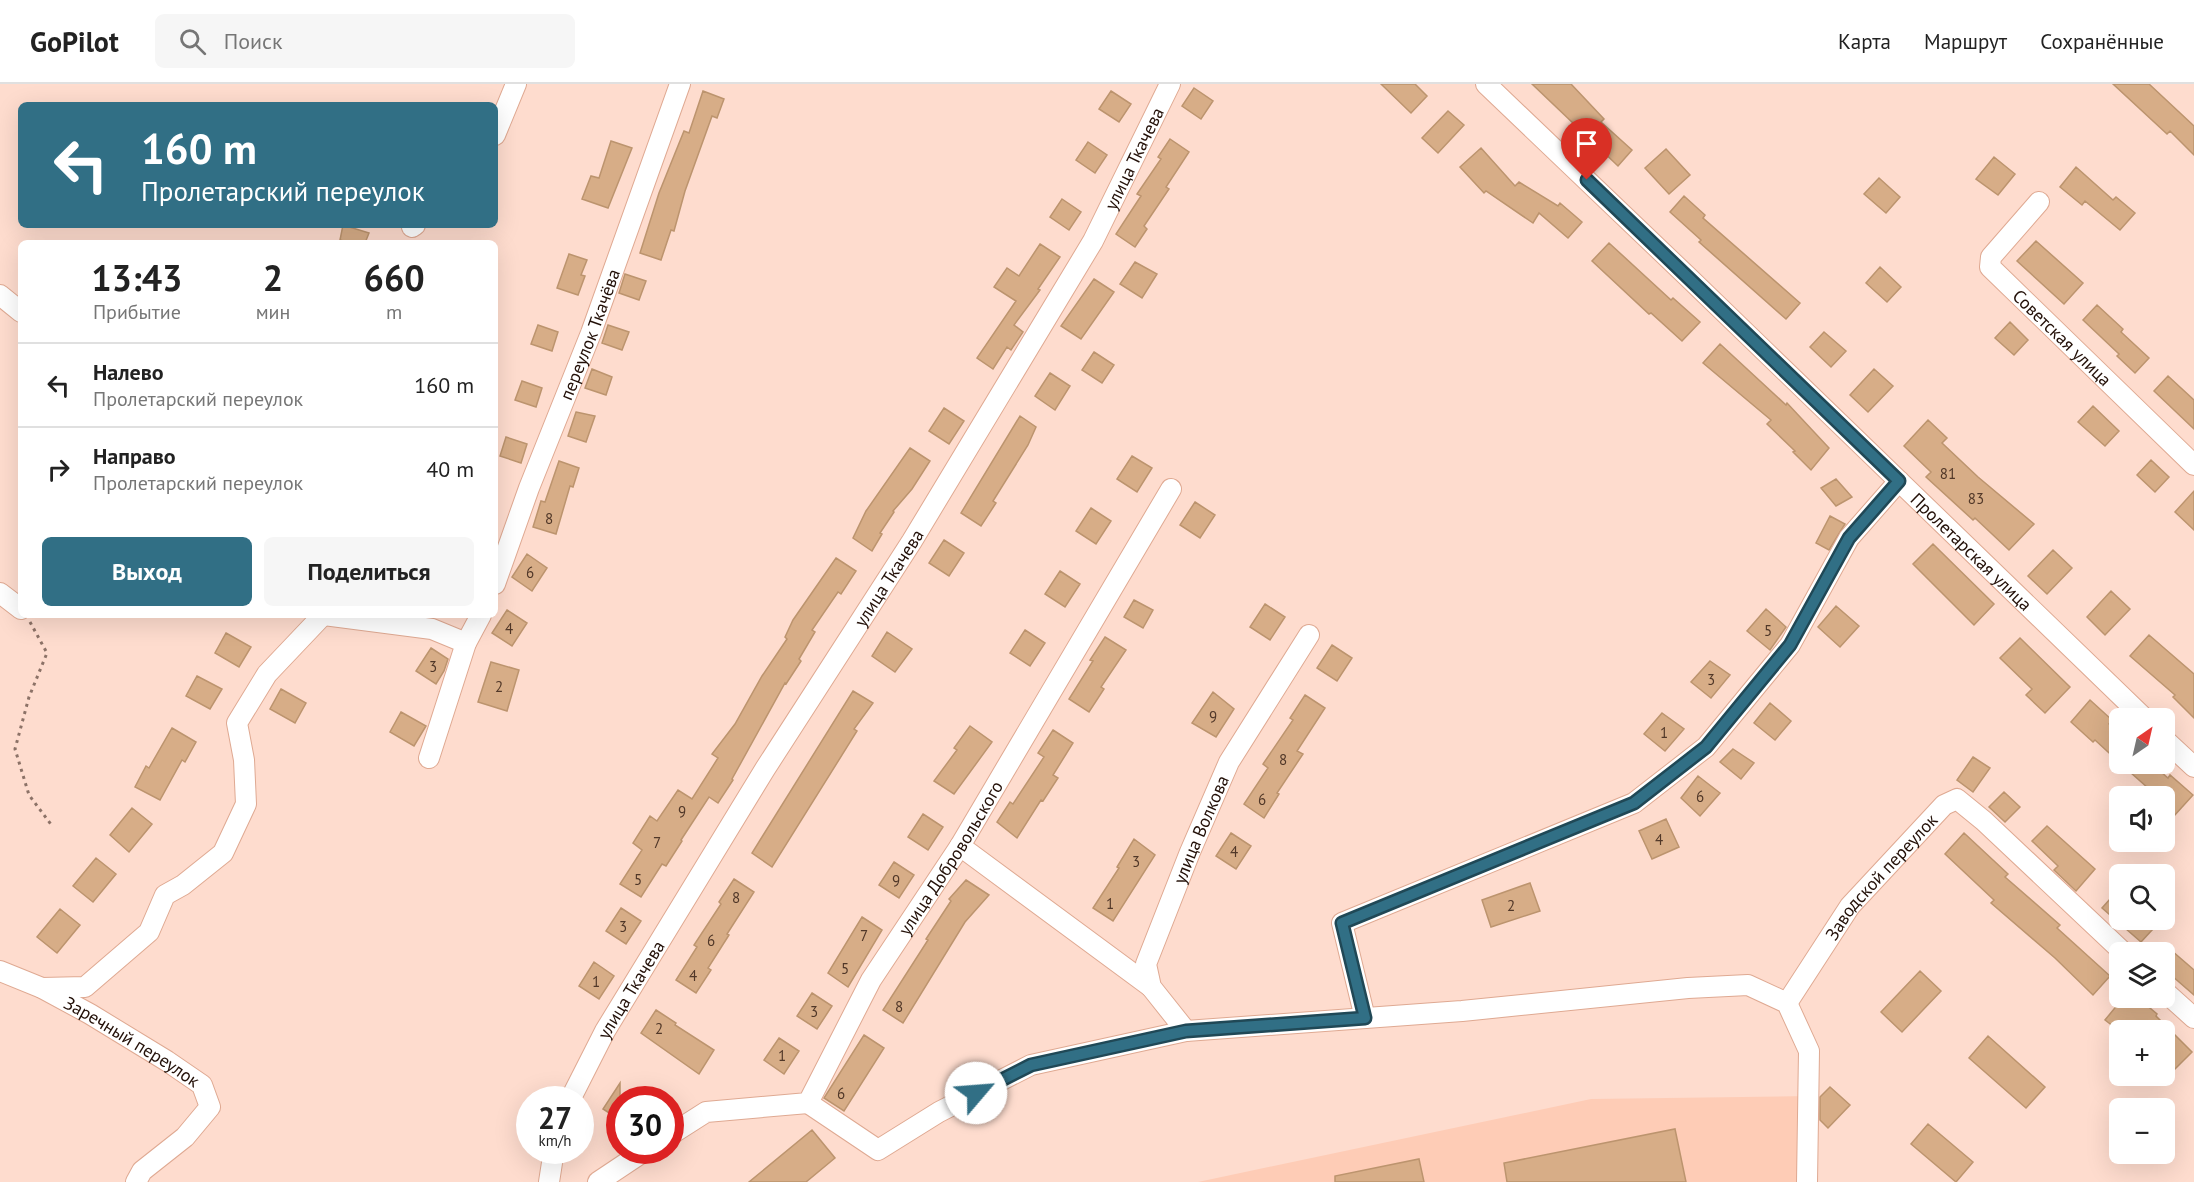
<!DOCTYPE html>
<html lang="ru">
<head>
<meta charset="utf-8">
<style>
  :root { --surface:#fff; --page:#f6f6f6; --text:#222; --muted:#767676; --line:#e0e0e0; --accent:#316f85 }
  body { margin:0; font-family:"PT Sans",sans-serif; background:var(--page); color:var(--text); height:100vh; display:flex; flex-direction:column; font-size:22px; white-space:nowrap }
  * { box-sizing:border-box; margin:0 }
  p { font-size:20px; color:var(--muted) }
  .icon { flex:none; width:33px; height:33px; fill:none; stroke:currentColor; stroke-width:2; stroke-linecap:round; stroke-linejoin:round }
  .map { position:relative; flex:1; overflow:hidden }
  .side { position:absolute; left:18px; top:156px; width:480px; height:378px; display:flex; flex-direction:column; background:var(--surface); border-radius:9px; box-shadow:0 6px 24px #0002 }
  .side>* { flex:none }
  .banner { position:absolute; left:18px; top:18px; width:480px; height:126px; border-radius:9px; box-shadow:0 6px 24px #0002; background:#316f85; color:#fff; overflow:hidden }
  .needle { width:39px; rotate:34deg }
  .controls { position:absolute; left:2109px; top:624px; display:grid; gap:12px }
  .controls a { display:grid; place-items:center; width:66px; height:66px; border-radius:9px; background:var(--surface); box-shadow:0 6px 24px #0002; font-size:30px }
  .speed { position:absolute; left:516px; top:1002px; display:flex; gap:12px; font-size:30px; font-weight:700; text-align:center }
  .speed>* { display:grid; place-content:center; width:78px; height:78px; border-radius:50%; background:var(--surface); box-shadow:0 6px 24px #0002; line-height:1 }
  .speed small { font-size:15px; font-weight:400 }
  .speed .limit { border:9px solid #d22; background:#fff; color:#111 }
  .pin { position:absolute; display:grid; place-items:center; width:51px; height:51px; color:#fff; margin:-62px -26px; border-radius:50% 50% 50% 0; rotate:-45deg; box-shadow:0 0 6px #0007 }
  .pin .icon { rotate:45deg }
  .me { position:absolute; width:66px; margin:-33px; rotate:63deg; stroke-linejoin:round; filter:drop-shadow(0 0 4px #0008) }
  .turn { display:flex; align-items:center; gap:21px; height:126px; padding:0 24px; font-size:27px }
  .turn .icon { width:78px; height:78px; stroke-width:2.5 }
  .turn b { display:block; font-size:42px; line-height:51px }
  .eta { display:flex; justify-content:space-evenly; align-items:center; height:102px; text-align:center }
  .eta b { font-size:36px; font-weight:700; line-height:42px }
  .cta { display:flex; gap:12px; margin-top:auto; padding:12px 24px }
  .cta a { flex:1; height:69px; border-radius:9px; background:var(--accent); color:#fff; font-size:24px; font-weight:700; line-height:69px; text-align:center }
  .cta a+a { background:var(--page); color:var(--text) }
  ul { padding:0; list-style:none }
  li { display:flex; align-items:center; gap:18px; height:84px; padding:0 24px; border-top:2px solid var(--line) }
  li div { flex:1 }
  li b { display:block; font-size:22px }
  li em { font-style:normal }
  header { display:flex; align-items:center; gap:36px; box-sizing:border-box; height:84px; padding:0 30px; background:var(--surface); border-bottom:2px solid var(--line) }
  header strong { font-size:28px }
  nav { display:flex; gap:33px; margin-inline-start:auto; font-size:21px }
  .search { width:420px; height:54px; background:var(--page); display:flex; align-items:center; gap:15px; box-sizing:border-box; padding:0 21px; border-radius:9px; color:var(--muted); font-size:22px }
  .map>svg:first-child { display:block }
  .built { fill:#feccb6 }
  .building { fill:#d7ad87; stroke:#bc946e; stroke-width:1.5 }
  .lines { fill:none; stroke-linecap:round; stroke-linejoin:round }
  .minor-casing { stroke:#dfa992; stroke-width:22 }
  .path { stroke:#8c7267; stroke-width:3; stroke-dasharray:3 4.5; stroke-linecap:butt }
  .minor { stroke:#fff; stroke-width:20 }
  .route-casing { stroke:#204856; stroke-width:15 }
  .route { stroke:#316f85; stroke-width:10 }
  .labels { text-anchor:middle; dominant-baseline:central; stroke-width:4.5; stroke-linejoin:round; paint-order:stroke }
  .number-label { font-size:15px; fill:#503728 }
  .street-label { font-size:18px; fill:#231008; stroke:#faefea }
</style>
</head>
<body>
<header>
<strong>GoPilot</strong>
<div class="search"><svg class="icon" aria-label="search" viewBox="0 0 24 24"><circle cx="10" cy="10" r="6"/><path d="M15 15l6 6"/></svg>Поиск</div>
<nav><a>Карта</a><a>Маршрут</a><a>Сохранённые</a></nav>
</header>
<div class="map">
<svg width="2194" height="1098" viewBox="0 0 2194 1098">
  <rect width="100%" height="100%" fill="#fedcce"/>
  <path class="built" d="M1809,1012L1814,1098H1198L1591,1015Z"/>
  <path class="building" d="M1381,0H1415L1427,12L1411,29Z
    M1532,0H1571L1604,35L1601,38L1632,66L1618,82Z
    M2113,0H2149L2194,42V71L2170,47L2167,50Z
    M1194,4L1213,17L1201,35L1182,22Z
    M703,7L724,15L717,34L712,32L685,107L674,147L671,146L661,176L640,169L659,109L684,47L689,49Z
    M1111,7L1131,20L1119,38L1099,25Z
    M1448,27L1464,41L1438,69L1422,54Z
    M1170,55L1189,68L1166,103L1169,105L1144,142L1147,145L1135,163L1116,150L1141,112L1137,110L1161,75L1158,73Z
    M611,57L632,64L608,124L582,115L591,92L599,94Z
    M1088,58L1107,71L1095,89L1076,76Z
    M1481,64L1515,102L1519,98L1558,122L1560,119L1582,138L1568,154L1539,129L1533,139L1486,107L1484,109L1460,83Z
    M1666,65L1690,91L1669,110L1645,84Z
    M1994,73L2015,90L1998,111L1976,95Z
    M2076,83L2113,116L2116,113L2135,129L2120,146L2085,117L2082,121L2060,103Z
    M1879,94L1900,113L1886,129L1864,110Z
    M1684,112L1705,131L1703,134L1800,219L1786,235L1699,158L1701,156L1670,128Z
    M1062,115L1081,128L1069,146L1050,133Z
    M343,141L369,149L365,159H351L340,156Z
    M2036,157L2083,199L2064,220L2017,177Z
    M1609,159L1671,216L1673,214L1700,238L1682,257L1651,229L1649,230L1592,177Z
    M1040,160L1060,173L1038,205L1040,206L1014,241L1023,248L1011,266L1007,263L993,285L977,274L1016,217L994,203L1007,184L1019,192Z
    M569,170L587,176L581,191L585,192L578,211L557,204Z
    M1135,178L1157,190L1142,214L1120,200Z
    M1880,183L1901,203L1887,218L1866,199Z
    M625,190L646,197L639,216L619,209Z
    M1094,195L1114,208L1081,255L1061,242Z
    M2097,221L2123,245L2121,248L2149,274L2135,289L2117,272L2119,270L2083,236Z
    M2010,238L2028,256L2014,271L1995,254Z
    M538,241L558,248L552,267L531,260Z
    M608,241L629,248L622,266L602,259Z
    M1824,248L1846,267L1831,283L1810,263Z
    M1720,260L1786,321L1787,319L1829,364L1811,386L1793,368L1795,367L1767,340L1771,336L1703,279Z
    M1094,268L1114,281L1102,299L1082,286Z
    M592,285L612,293L606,311L585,304Z
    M1874,285L1893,302L1868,328L1850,311Z
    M1050,289L1070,302L1055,326L1035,312Z
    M2168,292L2194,316V345L2154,307Z
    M522,297L542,304L536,323L515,316Z
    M2093,322L2119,347L2105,362L2078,338Z
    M944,324L964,337L949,360L929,347Z
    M576,328L595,332L586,358L568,352Z
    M1020,332L1036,343L1028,361L993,417L996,419L981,442L961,429Z
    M1928,336L1947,354L1942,359L1978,393L2034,440L2009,466L1975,434L1973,436L1926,393L1931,388L1904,362Z
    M506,353L527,360L521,379L500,372Z
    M910,364L930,377L912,405L893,427L894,428L880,449L882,450L872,467L853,454L866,427Z
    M1132,372L1152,384L1137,408L1117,395Z
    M2151,376L2169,393L2155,408L2137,391Z
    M559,377L579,384L573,403L570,402L556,450L533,443L541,417L545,418Z
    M1836,395L1852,413L1836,422L1821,404Z
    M2194,407V446L2175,428Z
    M1195,418L1215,431L1200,454L1180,441Z
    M1091,424L1111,437L1096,460L1076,447Z
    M1830,432L1845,440L1829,466L1816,459Z
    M944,456L964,469L949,492L929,479Z
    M1933,460L1994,520L1974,541L1913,480Z
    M2053,466L2072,484L2047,510L2028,492Z
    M527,470L547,484L532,507L512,493Z
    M836,474L856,487L841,510L838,508L812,546L815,548L799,575L801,577L786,600L785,599L732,695L733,696L718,719L709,713L681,756L682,757L666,782L662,780L641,813L620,800L642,766L633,759L650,732L657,737L678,706L692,715L718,674L712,670L735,640L762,592L787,555L785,553L793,536Z
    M1060,487L1080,500L1065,523L1045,510Z
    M2111,507L2130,525L2105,551L2087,533Z
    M1134,516L1153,526L1143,544L1124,533Z
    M1265,520L1285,533L1270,556L1250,543Z
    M1836,522L1859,542L1840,563L1818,543Z
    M1766,525L1786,543L1770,566L1747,547Z
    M507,526L527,539L512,562L492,549Z
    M1025,546L1045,559L1030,582L1010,569Z
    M887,548L912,565L895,588L872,572Z
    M226,549L251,563L239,583L215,569Z
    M2149,551L2194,590V634L2173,613L2175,611L2130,572Z
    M1105,553L1126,566L1101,603L1104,605L1089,628L1069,615L1093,577L1090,576Z
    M2020,554L2070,603L2045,629L2026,611L2032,605L2000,574Z
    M1332,561L1352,574L1337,597L1317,584Z
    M431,564L448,575L444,587L436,600L416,587Z
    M1710,577L1730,591L1711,614L1691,598Z
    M491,578L519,586L507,627L478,618Z
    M197,592L222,605L210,625L186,612Z
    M281,605L306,619L295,639L270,625Z
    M853,607L873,619L854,645L857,647L772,783L752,769Z
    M1213,608L1234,625L1216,653L1192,639Z
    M1305,611L1325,624L1297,667L1303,670L1277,709L1279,710L1264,734L1244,720L1268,684L1263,680L1293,636L1290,634Z
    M2090,616L2112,636L2109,640L2120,650V679L2095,656L2093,658L2071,638Z
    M1770,619L1791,637L1775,656L1754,639Z
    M401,628L426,642L414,662L390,648Z
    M1662,629L1684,645L1665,667L1644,650Z
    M970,642L992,658L954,710L934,697L957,666L954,664Z
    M172,644L196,658L185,678L182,676L160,716L135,703L146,682L149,684Z
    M1053,646L1073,659L1053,691L1058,694L1043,717L1041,716L1017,754L997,738L1010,718L1013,720L1044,673L1038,669Z
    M1733,665L1754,679L1741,695L1720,678Z
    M1973,673L1990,684L1973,708L1957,696Z
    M2121,680H2152L2168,694L2170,691L2193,711L2174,732L2164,724V712H2157Z
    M1698,692L1720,709L1700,732L1681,714Z
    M2004,708L2020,723L2005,738L1989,723Z
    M132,724L152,740L129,768L110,751Z
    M923,730L943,743L928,766L908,753Z
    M1666,735L1679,763L1652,775L1639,747Z
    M2047,742L2095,785L2076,807L2054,786L2058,782L2032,757Z
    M1231,749L1251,762L1236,785L1216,772Z
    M1964,749L2008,790L2005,793L2060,841L2057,844L2110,892L2093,911L2055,874L1991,819L1994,816L1945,770Z
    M1134,755L1155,771L1113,837L1093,824L1119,784L1117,783Z
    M96,774L116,790L93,818L73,802Z
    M894,778L914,791L899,814L879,801Z
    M734,795L754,808L727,850L729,851L708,884L711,886L696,909L676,896L697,863L694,861L721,820L719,818Z
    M966,796L989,811L965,838L903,939L883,926L928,856L926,855L951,817L949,815Z
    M1530,799L1540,827L1491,843L1482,816Z
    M2120,804V836H2140L2152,846L2141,858L2102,824Z
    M621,824L641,837L626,860L606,847Z
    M60,825L80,841L57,869L37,853Z
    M862,833L882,846L848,903L828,889Z
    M2164,860L2194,886V911L2164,885Z
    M594,878L614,892L599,915L579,902Z
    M1920,887L1941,907L1902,948L1881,928Z
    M812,909L832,922L817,945L797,932Z
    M2123,914H2138L2157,930L2156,932L2192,968L2174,986L2164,976V946H2118L2105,936Z
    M656,926L676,939L675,941L714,966L699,990L641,949Z
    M864,951L884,964L844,1027L824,1014Z
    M1988,952L2045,1003L2026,1024L1969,974Z
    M779,954L799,967L784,990L764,976Z
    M620,999V1036L603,1025Z
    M1830,1003L1850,1021L1828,1044L1820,1036V1013Z
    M1928,1040L1973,1078L1956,1098L1911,1060Z
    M1675,1045L1686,1098H1507L1504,1079Z
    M812,1046L835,1074L806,1098H749Z
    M1419,1075L1424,1098H1335V1092Z"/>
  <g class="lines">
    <g class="minor-casing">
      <g id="minor">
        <path id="s1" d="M1486,0L1688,193L2144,634"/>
        <path d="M495,51L516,0"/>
        <path id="s2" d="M2039,118L1991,173L1990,183L2194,381"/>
        <path d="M412,143L415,141"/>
        <path d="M0,211L21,228"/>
        <path id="s3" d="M495,500L529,404L591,249L680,0"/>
        <path d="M0,509L21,525"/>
        <path d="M324,531L432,545L466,559"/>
        <path d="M2164,655L2194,683"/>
        <path d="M429,674L466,559L481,531"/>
        <path d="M960,762L1151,903"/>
        <path id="s4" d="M0,887L42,904L90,930L167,977L202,1001L210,1023L185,1053L142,1087L136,1098"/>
        <path d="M42,904L85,903L149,848L165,811L183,801L223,769L246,720L244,676L237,639L267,590L323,531"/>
        <path d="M2164,907L2194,934"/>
        <path id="s5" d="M1787,919L1850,822L1944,721L1957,715L1984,737L2123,868"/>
        <path d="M1365,934L1342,839L1634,719L1706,663L1790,561L1849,454L1899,397"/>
        <path id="s6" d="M1186,947L1151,903L1146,880L1190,768L1229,678L1309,551"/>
        <path id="s7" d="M570,1016L605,947L696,798L765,685L912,457L1093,157L1170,0"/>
        <path d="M808,1019L878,1066L939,1028L1031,981L1186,947L1462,927L1688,904L1748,901L1787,919L1809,967L1807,1098"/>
        <path id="s8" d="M670,1051L706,1028L808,1019L871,896L960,762L1171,405"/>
        <path d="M549,1098L554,1066"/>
        <path d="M598,1098L646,1066"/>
      </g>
    </g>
    <path class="path" d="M30,538L47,569L29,613L15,665L29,711L53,743"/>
    <use href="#minor" class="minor"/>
  </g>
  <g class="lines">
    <g class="route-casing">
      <path id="route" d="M976,1009L1031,981L1186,947L1365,934L1342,839L1634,719L1706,663L1790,561L1849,454L1899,397L1587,96"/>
    </g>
    <use href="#route" class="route"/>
  </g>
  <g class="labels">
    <g class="number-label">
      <text x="1948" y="389">81</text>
      <text x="1976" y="414">83</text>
      <text x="549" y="434">8</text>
      <text x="530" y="488">6</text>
      <text x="509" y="544">4</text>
      <text x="1768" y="546">5</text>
      <text x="433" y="582">3</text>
      <text x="1711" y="595">3</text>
      <text x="499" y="602">2</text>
      <text x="1213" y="632">9</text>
      <text x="1664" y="648">1</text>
      <text x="1283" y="675">8</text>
      <text x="1700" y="712">6</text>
      <text x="1262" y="715">6</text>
      <text x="682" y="727">9</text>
      <text x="1659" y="755">4</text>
      <text x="657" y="758">7</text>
      <text x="1234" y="767">4</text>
      <text x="1136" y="777">3</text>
      <text x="638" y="795">5</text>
      <text x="896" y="796">9</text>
      <text x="736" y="813">8</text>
      <text x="1110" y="819">1</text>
      <text x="1511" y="821">2</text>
      <text x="623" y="842">3</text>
      <text x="864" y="851">7</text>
      <text x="711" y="856">6</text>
      <text x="845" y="884">5</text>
      <text x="693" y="891">4</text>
      <text x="596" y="897">1</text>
      <text x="899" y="922">8</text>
      <text x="814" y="927">3</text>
      <text x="659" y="944">2</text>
      <text x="782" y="971">1</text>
      <text x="841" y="1009">6</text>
    </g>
    <g class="street-label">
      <text stroke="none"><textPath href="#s7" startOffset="1098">улица Ткачева</textPath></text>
      <text stroke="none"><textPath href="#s3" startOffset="267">переулок Ткачёва</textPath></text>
      <text stroke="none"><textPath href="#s2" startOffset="184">Советская улица</textPath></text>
      <text stroke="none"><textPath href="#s1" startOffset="674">Пролетарская улица</textPath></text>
      <text stroke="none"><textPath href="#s7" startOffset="612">улица Ткачева</textPath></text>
      <text stroke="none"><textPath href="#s6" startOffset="225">улица Волкова</textPath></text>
      <text stroke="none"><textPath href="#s8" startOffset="429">улица Добровольского</textPath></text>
      <text stroke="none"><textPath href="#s5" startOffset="158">Заводской переулок</textPath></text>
      <text stroke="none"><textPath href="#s7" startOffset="126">улица Ткачева</textPath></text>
      <text stroke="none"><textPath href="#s4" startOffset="150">Заречный переулок</textPath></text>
    </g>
  </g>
</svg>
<div class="controls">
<a><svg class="needle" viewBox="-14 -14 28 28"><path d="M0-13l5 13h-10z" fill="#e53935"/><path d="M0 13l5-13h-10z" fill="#767676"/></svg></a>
<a><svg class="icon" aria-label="sound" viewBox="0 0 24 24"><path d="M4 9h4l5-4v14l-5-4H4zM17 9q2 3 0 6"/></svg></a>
<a><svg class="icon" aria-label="search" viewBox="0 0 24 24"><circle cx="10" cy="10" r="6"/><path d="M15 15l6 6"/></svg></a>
<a><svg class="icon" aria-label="layers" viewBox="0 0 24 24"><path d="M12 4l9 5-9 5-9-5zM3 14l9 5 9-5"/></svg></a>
<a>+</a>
<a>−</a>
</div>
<div class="speed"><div>27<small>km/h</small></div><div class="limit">30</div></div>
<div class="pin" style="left:1587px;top:96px;background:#d93025"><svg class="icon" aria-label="arrive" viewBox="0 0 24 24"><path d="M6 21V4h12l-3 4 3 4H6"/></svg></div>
<svg class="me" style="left:976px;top:1009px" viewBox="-20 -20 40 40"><circle r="19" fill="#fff"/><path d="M0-13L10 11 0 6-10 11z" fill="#316f85"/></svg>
<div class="banner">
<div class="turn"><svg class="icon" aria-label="left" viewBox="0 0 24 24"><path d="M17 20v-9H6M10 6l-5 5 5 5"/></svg><div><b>160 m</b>Пролетарский переулок</div></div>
</div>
<section class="side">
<div class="eta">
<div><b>13:43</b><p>Прибытие</p></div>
<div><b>2</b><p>мин</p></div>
<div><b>660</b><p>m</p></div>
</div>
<ul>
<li><svg class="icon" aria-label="left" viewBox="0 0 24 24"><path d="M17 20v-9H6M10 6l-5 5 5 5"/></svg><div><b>Налево</b><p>Пролетарский переулок</p></div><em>160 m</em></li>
<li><svg class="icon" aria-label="right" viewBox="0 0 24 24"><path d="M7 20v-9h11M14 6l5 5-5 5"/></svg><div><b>Направо</b><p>Пролетарский переулок</p></div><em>40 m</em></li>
</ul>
<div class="cta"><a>Выход</a><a>Поделиться</a></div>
</section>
</div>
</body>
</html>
